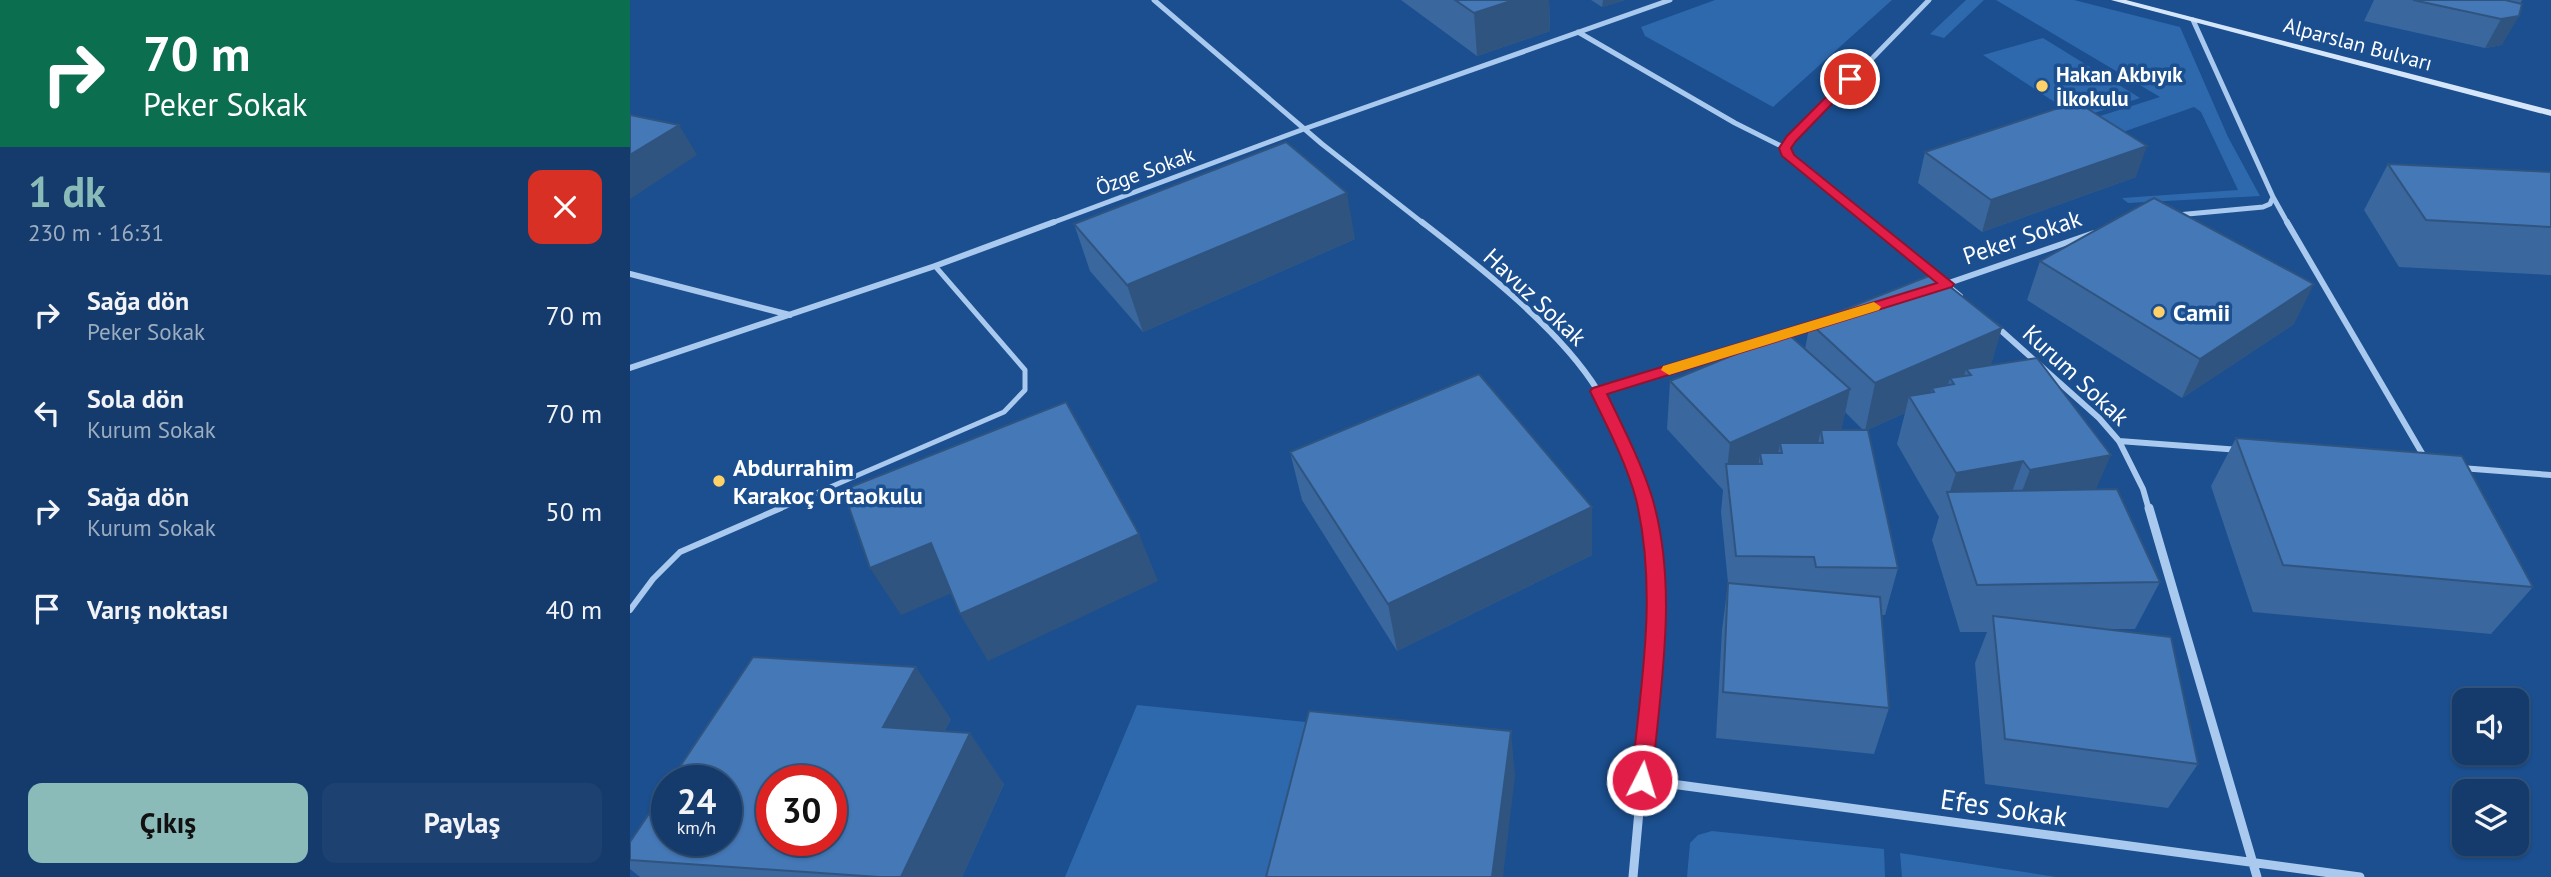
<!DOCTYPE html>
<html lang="tr">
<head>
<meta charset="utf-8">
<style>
  :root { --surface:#143b6b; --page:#1d4271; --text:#f1f3f6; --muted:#9dadc1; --line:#33557e; --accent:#8bbbb9 }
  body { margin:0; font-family:"PT Sans",sans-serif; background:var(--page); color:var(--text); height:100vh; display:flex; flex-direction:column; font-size:26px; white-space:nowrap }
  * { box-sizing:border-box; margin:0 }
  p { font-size:23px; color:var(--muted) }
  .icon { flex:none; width:38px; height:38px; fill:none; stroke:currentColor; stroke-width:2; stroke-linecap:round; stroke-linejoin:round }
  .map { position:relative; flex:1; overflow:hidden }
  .details { display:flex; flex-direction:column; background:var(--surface); width:630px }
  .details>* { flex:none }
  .banner { background:#0b6e4f; color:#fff; overflow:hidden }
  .tools { position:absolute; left:1822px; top:688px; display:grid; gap:14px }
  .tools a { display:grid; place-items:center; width:77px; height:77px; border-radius:14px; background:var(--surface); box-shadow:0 2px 5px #0004,0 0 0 2px var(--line); font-size:35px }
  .speed { position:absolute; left:21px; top:765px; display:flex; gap:14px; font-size:35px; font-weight:700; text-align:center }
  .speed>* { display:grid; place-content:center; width:91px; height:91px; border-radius:50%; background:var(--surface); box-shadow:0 2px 5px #0004,0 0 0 2px var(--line); line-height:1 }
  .speed small { font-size:18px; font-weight:400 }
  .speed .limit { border:10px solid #d22; background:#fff; color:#111 }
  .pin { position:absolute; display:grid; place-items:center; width:60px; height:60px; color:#fff; margin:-30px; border:4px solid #fff; border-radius:50%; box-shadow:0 2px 7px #0007 }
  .me { position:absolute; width:77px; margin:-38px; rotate:5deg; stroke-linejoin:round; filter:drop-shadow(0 0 5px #0008) }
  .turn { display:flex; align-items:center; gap:24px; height:147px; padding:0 28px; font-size:32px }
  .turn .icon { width:91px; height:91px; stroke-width:2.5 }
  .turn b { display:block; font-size:49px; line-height:60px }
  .round { display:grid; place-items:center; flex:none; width:74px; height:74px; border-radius:14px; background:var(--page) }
  .head { display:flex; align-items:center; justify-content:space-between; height:119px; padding:0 28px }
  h1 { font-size:42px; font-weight:700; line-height:52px; color:var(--accent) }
  .cta { display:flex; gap:14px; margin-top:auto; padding:14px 28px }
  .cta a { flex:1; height:80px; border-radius:14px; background:var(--accent); color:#111; font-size:28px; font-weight:700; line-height:80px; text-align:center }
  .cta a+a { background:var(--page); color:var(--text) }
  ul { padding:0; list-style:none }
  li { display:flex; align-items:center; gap:21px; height:98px; padding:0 28px }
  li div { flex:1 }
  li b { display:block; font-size:26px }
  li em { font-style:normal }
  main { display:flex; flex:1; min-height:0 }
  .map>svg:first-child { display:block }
  .green { fill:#2e69ad }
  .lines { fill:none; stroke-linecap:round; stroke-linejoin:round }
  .lane-far1 { stroke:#a9c9ee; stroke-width:5 }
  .lane { stroke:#a9c9ee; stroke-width:6 }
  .street-far2 { stroke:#a9c9ee; stroke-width:5 }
  .street-far1 { stroke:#a9c9ee; stroke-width:6 }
  .street { stroke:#a9c9ee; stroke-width:9 }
  .secondary { fill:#d6e6fa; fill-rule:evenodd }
  .wall { fill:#3a679d; fill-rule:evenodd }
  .shaded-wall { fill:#305480 }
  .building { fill:#4478b7; stroke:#305480; stroke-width:2; fill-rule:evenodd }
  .route { fill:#e11d48; stroke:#92132f; stroke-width:2 }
  .slow { fill:#f59e0b }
  .poi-dot { fill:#ffd166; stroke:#1b4f8f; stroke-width:2.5 }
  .labels { text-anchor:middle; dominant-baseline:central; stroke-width:7; stroke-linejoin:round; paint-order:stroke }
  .far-street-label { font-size:21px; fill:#fff; stroke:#1b4f8f }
  .far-poi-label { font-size:21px; font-weight:bold; fill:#fff; stroke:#1b4f8f; text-anchor:start }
  .street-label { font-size:24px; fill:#fff; stroke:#1b4f8f }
  .poi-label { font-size:24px; font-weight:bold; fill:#fff; stroke:#1b4f8f; text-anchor:start }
  .near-street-label { font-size:28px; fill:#fff; stroke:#1b4f8f }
</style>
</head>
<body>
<main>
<section class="details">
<div class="banner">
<div class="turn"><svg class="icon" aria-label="right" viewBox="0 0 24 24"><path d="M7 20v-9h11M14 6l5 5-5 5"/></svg><div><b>70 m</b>Peker Sokak</div></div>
</div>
<div class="head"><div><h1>1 dk</h1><p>230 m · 16:31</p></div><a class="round" style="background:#d93025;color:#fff"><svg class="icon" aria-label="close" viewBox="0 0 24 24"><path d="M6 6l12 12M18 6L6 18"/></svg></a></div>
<ul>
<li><svg class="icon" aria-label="right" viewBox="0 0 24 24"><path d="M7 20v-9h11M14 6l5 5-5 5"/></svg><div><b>Sağa dön</b><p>Peker Sokak</p></div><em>70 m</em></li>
<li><svg class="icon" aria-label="left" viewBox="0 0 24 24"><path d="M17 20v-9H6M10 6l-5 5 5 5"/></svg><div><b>Sola dön</b><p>Kurum Sokak</p></div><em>70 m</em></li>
<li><svg class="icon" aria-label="right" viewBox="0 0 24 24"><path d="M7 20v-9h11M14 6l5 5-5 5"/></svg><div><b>Sağa dön</b><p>Kurum Sokak</p></div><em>50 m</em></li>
<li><svg class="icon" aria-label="arrive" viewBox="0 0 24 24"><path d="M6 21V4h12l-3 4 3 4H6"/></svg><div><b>Varış noktası</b></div><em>40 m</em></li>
</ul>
<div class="cta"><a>Çıkış</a><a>Paylaş</a></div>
</section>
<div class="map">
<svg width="1921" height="877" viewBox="0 0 1921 877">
  <rect width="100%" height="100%" fill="#1b4f8f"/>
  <path class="green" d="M1085,0H1262L1143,107L1015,36L1011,27Z
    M1336,0H1354L1314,38L1300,34Z
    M1366,0H1444L1550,27L1598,137L1630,196L1498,203L1492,198L1608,190L1571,112L1564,107L1473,139L1448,123L1530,97Z
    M1413,38L1510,98L1449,118L1353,55Z
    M507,705L676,722L640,877H435Z
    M1082,831L1254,849L1255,877H1057L1060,843L1068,835Z
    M1270,853L1426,877H1272Z"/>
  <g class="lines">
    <path class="lane-far1" d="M147,510L374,412L395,390V370L305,266"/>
    <path class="lane" d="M0,610L23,579L50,552L151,508"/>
    <path class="street-far2" d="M524,0L692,144L794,224
      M948,32L1105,123L1155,148
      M1643,197L1658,224
      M1547,215L1633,207L1640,204L1643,197L1563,20
      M419,224L674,129L1040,0
      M1241,224L1158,156L1155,148L1299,0"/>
    <path class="street-far1" d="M792,222C849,266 931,330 968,391C988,423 1008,473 1016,510
      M1239,222L1330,296
      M1657,222L1796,460
      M0,274L160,315
      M1313,285L1464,233
      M1366,326L1469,418L1489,441L1513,489L1519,510
      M0,368L305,266L424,222
      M968,391L1188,324
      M1489,441L1610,450
      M1831,468L1921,475"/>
    <path class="street" d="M1519,508L1627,877
      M1012,780L1730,877
      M1003,877L1026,624L1024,549L1015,508"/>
    <path class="secondary" d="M1481,0H1496L1921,110V116Z"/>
  </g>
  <path class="wall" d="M771,0H919L920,31L847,56Z
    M961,0H995L972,7Z
    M1744,0H1892L1872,45L1855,48L1734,21Z
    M1295,152L1506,177L1352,232L1288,183Z
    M1758,164L1921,172V275L1769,267L1734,210Z
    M444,224L725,239L513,332L460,271Z
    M1410,261L1664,324L1552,398L1397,300Z
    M1180,323L1361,365L1466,489L1530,582L1505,629H1474L1568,764L1538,808L1355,784L1345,663L1357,632H1330L1302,540L1309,517L1267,444L1275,413L1237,430L1268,568L1255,615H1252L1259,708L1244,754L1086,738L1092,630L1098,583L1091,512L1093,490L1037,429L1040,381L1175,349ZM1215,412L1233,430H1211Z
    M1606,438L1903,587L1861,634L1623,612L1581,486Z
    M660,452L962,555L767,651L672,500Z
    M321,719L314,732L374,784L332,877H10L0,869V842Z"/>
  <path class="shaded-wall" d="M884,0H919L920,31L847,56L844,13Z
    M973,0H995L972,7Z
    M1889,16L1872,45L1855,48L1871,19Z
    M49,125L67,155L0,199V155Z
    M1517,146L1506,177L1352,232L1361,200Z
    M717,193L725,239L513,332L497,285Z
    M1684,284L1664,324L1552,398L1570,359Z
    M1372,328L1358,376L1341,375L1336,369L1331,388L1324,384L1320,378L1315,395L1304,392L1302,388L1298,403L1279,396L1275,413L1235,431L1245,383Z
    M1220,389L1210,437L1193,443L1191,430L1187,448L1152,453L1150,443L1146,467L1132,464L1130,453L1127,476L1097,469L1100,443Z
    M1481,455L1460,503L1382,518L1400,470Z
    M1393,461L1376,509L1318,497L1326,473Z
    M962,507V555L767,651L758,604Z
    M509,534L528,581L358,661L330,614Z
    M301,543L329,590L271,615L240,568Z
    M286,667L321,719L291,777L253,727Z
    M881,731L885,776L873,877H862Z
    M340,733L374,784L332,877H271Z"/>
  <path class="building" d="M825,0H884L844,13Z
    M1783,0H1875L1892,4L1889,16L1871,19Z
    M1447,102L1517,146L1361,200L1295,152Z
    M0,115L49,125L0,155Z
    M656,142L717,193L497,285L444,224Z
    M1758,164L1921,172V227L1796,220Z
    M1524,198L1684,284L1570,359L1410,261Z
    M1304,274L1372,328L1245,383L1180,323Z
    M1157,333L1220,389L1100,443L1040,381Z
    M1407,358L1481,455L1400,470L1393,461L1326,473L1279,396L1304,392L1302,388L1324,384L1320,378L1341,375L1336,369Z
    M849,374L962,507L758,604L660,452Z
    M436,402L509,534L330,614L301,543L240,568L213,490Z
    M1191,430H1238L1268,568L1186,567L1184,557L1106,556L1096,464H1132L1130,453H1152L1150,443H1193Z
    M1606,438L1832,456L1903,587L1653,565Z
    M1487,489L1530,582L1347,585L1317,492Z
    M1098,583L1250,597L1259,708L1093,692Z
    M1363,616L1541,637L1568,764L1375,739Z
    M123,657L286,667L253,727L340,733L271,877H249L0,860V842L37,787V840H96V780H41ZM142,780H201V840H142Z
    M679,711L881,731L862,877H636Z"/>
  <path class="route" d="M1216,77L1226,79L1166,141L1161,148L1164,155L1324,284L1322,287L977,394C993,427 1011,462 1022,497C1049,588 1030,688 1022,780L1019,787L1012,789L1004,787L1001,780C1011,687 1028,591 1006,499C996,462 977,426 960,391L963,388L1307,283L1152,156L1149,148L1157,136Z"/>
  <path class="slow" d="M1244,302L1251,307L1249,310L1039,375L1031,370L1033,366Z"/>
  <g class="poi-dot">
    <circle cx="1412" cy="86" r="7"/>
    <circle cx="1529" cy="312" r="7"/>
    <circle cx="89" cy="481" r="7"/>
  </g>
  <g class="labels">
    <g class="far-street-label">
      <text transform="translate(1728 44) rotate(15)">Alparslan Bulvarı</text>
      <text transform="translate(515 171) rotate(-20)">Özge Sokak</text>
    </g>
    <g class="far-poi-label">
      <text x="1426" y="74">Hakan Akbıyık<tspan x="1426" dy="24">İlkokulu</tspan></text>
    </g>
    <g class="street-label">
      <text transform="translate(1392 237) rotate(-19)">Peker Sokak</text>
      <text transform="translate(905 297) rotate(43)">Havuz Sokak</text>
      <text transform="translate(1446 375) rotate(43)">Kurum Sokak</text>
    </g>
    <g class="poi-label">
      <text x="1543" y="312">Camii</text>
      <text x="103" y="467">Abdurrahim<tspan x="103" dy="28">Karakoç Ortaokulu</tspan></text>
    </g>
    <g class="near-street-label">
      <text transform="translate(1374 807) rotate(8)">Efes Sokak</text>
    </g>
  </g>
</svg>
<div class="tools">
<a><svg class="icon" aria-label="sound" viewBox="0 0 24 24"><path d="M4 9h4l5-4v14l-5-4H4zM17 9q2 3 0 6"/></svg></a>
<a><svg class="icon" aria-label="layers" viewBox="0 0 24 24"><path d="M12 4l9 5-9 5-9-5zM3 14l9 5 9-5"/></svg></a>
</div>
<div class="speed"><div>24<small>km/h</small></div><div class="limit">30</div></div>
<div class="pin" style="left:1220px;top:79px;background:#d93025"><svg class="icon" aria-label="arrive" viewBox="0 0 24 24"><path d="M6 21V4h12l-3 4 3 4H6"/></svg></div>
<svg class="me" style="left:1012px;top:780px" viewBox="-20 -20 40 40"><circle r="17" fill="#e11d48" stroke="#fff" stroke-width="3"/><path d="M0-11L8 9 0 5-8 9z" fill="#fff"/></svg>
</div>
</main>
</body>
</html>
